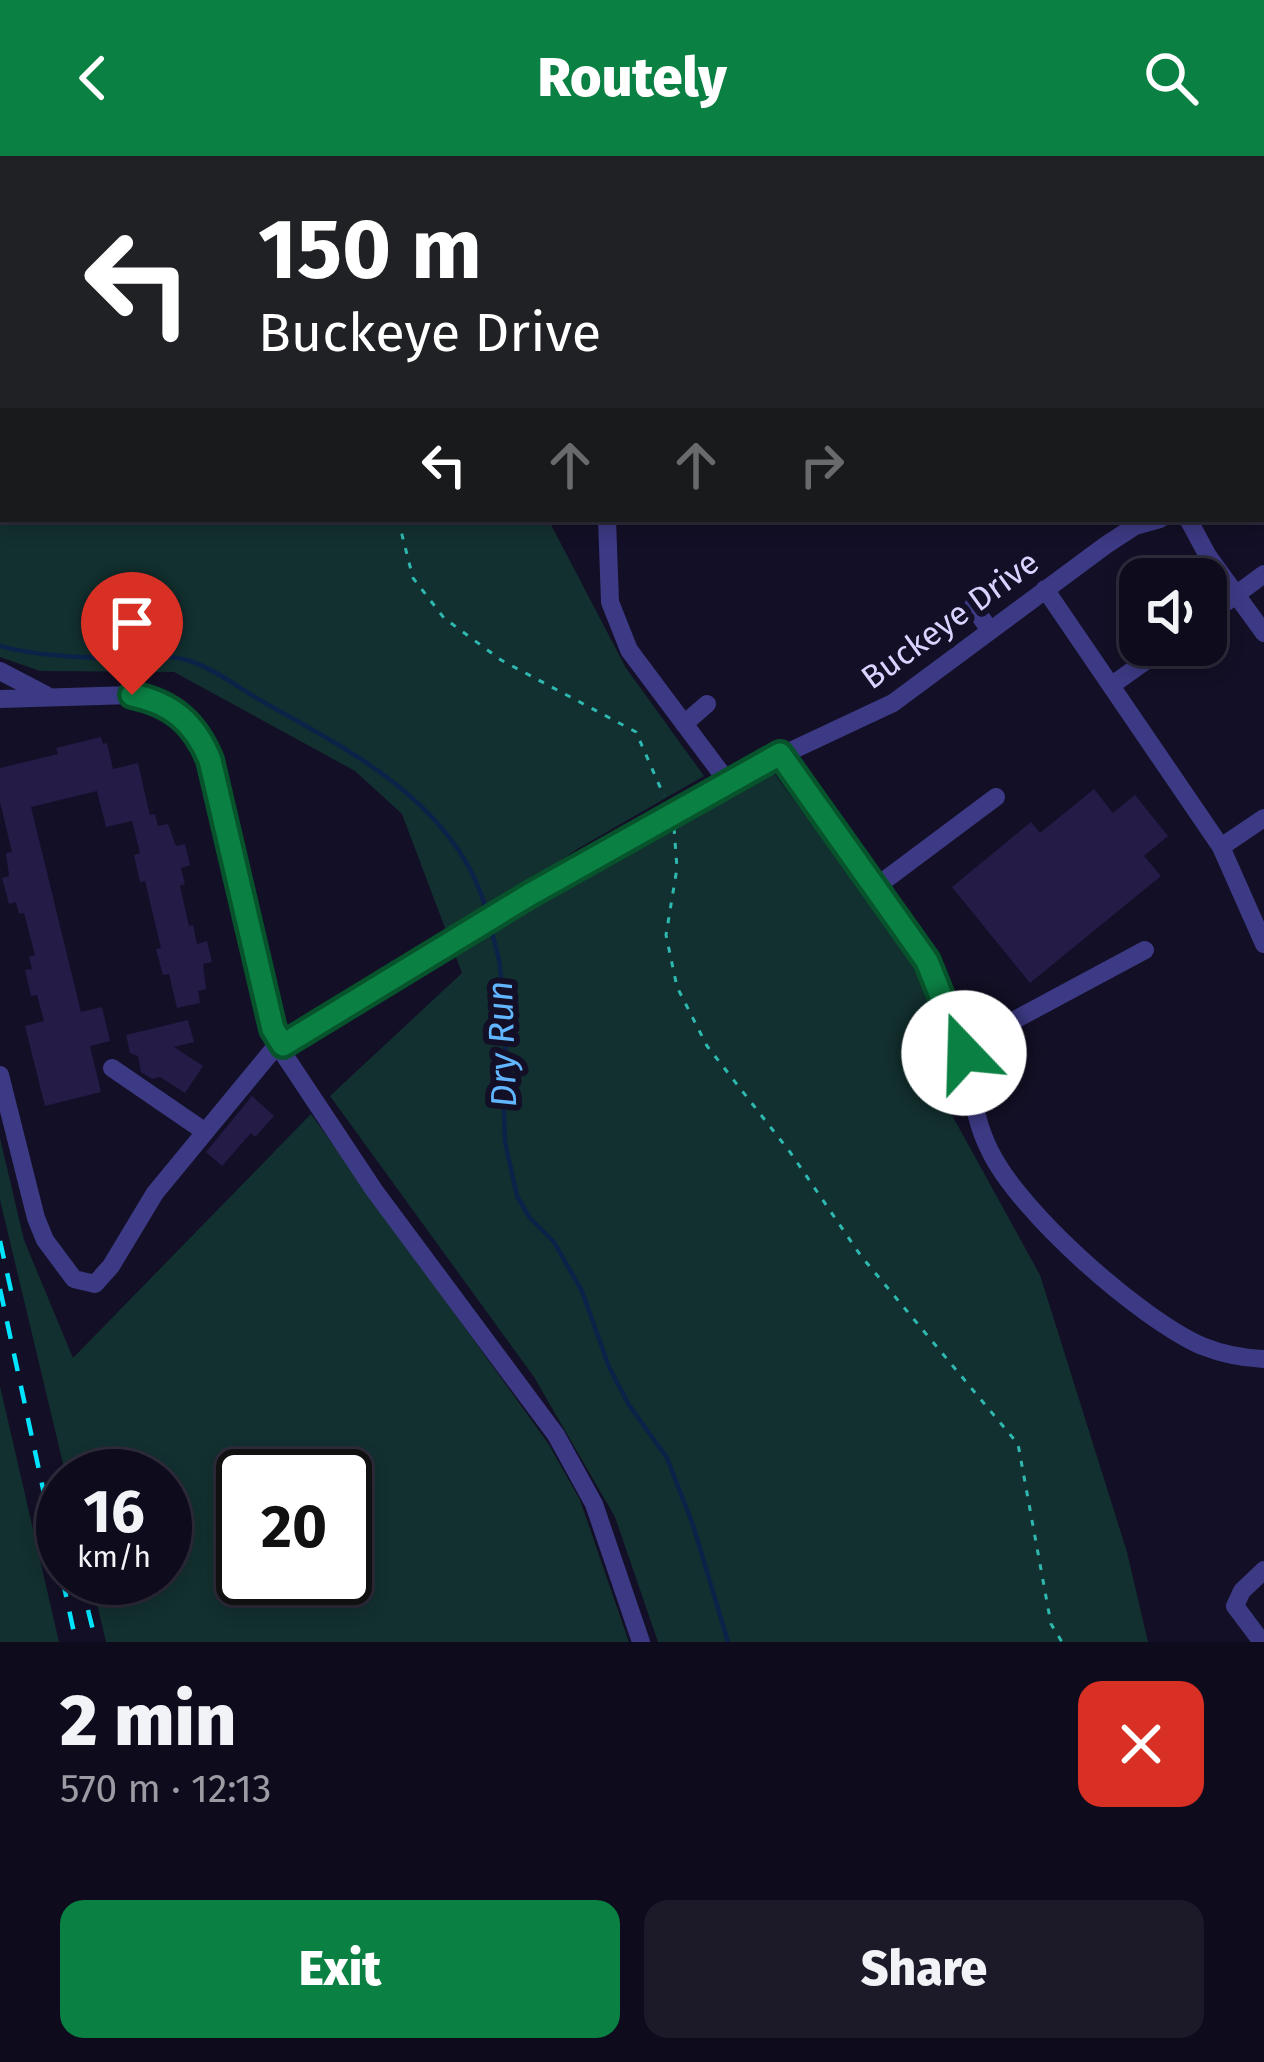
<!DOCTYPE html>
<html lang="en">
<head>
<meta charset="utf-8">
<style>
  :root { --surface:#0e0b1c; --page:#1c1929; --text:#f1f3f6; --muted:#9b9ba3; --line:#2e2b3b; --accent:#0b8043 }
  body { margin:0; font-family:"Fira Sans",sans-serif; background:var(--page); color:var(--text); height:100vh; display:flex; flex-direction:column; font-size:45px; white-space:nowrap }
  * { box-sizing:border-box; margin:0 }
  p { font-size:39px; color:var(--muted) }
  .icon { flex:none; width:66px; height:66px; fill:none; stroke:currentColor; stroke-width:2; stroke-linecap:round; stroke-linejoin:round }
  .map { position:relative; height:1486px; overflow:hidden }
  .sheet { display:flex; flex-direction:column; background:var(--surface); flex:1 }
  .sheet>* { flex:none }
  .banner { position:absolute; left:0px; top:0px; width:1266px; height:366px; box-shadow:0 6px 18px #0003,0 0 0 3px var(--line); background:#202124; color:#fff; overflow:hidden }
  .controls { position:absolute; left:1119px; top:402px; display:grid; gap:24px }
  .controls a { display:grid; place-items:center; width:108px; height:108px; border-radius:24px; background:var(--surface); box-shadow:0 6px 18px #0003,0 0 0 3px var(--line); font-size:60px }
  .speed { position:absolute; left:36px; top:1293px; display:flex; gap:24px; font-size:60px; font-weight:700; text-align:center }
  .speed>* { display:grid; place-content:center; width:156px; height:156px; border-radius:50%; background:var(--surface); box-shadow:0 6px 18px #0003,0 0 0 3px var(--line); line-height:1 }
  .speed small { font-size:30px; font-weight:400 }
  .speed .limit { border:6px solid #111; border-radius:18px; background:#fff; color:#111 }
  .pin { position:absolute; display:grid; place-items:center; width:102px; height:102px; color:#fff; margin:-123px -51px; border-radius:50% 50% 50% 0; rotate:-45deg; box-shadow:0 0 12px #0007 }
  .pin .icon { rotate:45deg }
  .me { position:absolute; width:132px; margin:-66px; rotate:339deg; stroke-linejoin:round; filter:drop-shadow(0 0 9px #0008) }
  .turn { display:flex; align-items:center; gap:42px; height:252px; padding:0 60px; font-size:54px }
  .turn .icon { width:156px; height:156px; stroke-width:2.5 }
  .turn b { display:block; font-size:84px; line-height:102px }
  .lanes { display:flex; align-items:center; height:114px; padding:0 60px; background:#0003; justify-content:center; gap:60px; direction:ltr }
  .lanes .off { opacity:.35 }
  .round { display:grid; place-items:center; flex:none; width:126px; height:126px; border-radius:24px; background:var(--page) }
  .headline { display:flex; align-items:center; justify-content:space-between; height:204px; padding:0 60px }
  h1 { font-size:72px; font-weight:800; line-height:90px }
  .action { display:flex; gap:24px; margin-top:auto; padding:24px 60px }
  .action a { flex:1; height:138px; border-radius:24px; background:var(--accent); color:#fff; font-size:48px; font-weight:800; line-height:138px; text-align:center }
  .action a+a { background:var(--page); color:var(--text) }
  header { display:flex; justify-content:space-between; align-items:center; height:156px; padding:0 60px; background:var(--accent); color:#fff; font-size:54px; font-weight:800 }
  .map>svg:first-child { display:block }
  .green { fill:#12302f; fill-rule:evenodd }
  .lines { fill:none; stroke-linecap:round; stroke-linejoin:round }
  .stream { stroke:#0c2248; stroke-width:4.5 }
  .building { fill:#241b47 }
  .path { stroke:#2fb8b0; stroke-width:3; stroke-dasharray:6 9; stroke-linecap:butt }
  .minor { stroke:#3d3a85; stroke-width:18 }
  .rail { stroke:#00e5ff; stroke-width:4.5; stroke-dasharray:18 15; stroke-linecap:butt }
  .route-casing { stroke:#07532c; stroke-width:30 }
  .route { stroke:#0b8043; stroke-width:21 }
  .labels { text-anchor:middle; dominant-baseline:central; stroke-width:12; stroke-linejoin:round; paint-order:stroke }
  .street-label { font-size:33px; fill:#d9d4ff; stroke:#130f26 }
  .water-label { font-size:36px; font-style:italic; fill:#62b6ff; stroke:#130f26 }
</style>
</head>
<body>
<header><svg class="icon" aria-label="back" viewBox="0 0 24 24"><path d="M15 5l-7 7 7 7"/></svg>Routely<svg class="icon" aria-label="search" viewBox="0 0 24 24"><circle cx="10" cy="10" r="6"/><path d="M15 15l6 6"/></svg></header>
<div class="map">
<svg width="1264" height="1486" viewBox="0 0 1264 1486">
  <rect width="100%" height="100%" fill="#130f26"/>
  <path class="green" d="M0,0H630L3,3V363H548L626,512L704,620L579,692L520,732L523,754L770,612L925,819L998,887L936,930L1040,1119L1127,1396L1148,1486H658L615,1361L534,1221L330,940L462,817L402,658L355,615L174,516L40,515L0,501Z
    M311,958L548,1287L580,1344L629,1486H106L91,1422H165V1320H66L0,1044V982L24,1084L73,1202ZM243,1320H345V1422H243Z
    M0,1230L59,1486H0Z"/>
  <g class="lines">
    <path class="stream" d="M0,490C31,499 68,501 101,502C130,502 164,496 193,506C218,515 242,534 265,547C353,596 460,651 487,757
      M490,768L499,804L507,874L503,930L505,986L517,1040L530,1062L554,1086L582,1135L609,1211L629,1249L667,1302L693,1369L728,1486"/>
  </g>
  <path class="building" d="M101,581L103,588L107,587L113,613L138,607L150,659L155,658L158,670L168,668L176,690L185,688L190,709L181,712L185,728L180,730L189,770L193,769L197,788L207,785L212,806L203,808L206,833L198,835L200,847L177,852L169,818L163,819L156,793L161,792L145,725L140,726L134,699L140,697L132,665L106,671L97,635L31,651L81,856L102,851L110,885L90,890L101,936L45,950L25,870L44,865L37,839L31,840L25,814L32,813L29,801L35,799L24,757L19,758L16,746L9,748L2,722L9,720L6,697L12,696L0,646V612L58,598L56,592Z
    M1094,633L1113,657L1135,639L1168,680L1144,700L1161,720L1030,827L952,731L1031,666L1040,677Z
    M188,864L194,886L174,891L203,910L185,937L160,921L152,923L141,916L138,900L130,897L126,879Z
    M252,940L274,960L255,981L251,977L222,1010L206,996Z"/>
  <g class="lines">
    <path class="path" d="M477,3L478,0
      M398,363L413,422L444,462L501,504L636,576L664,640
      M674,672L677,712L666,779L677,831L707,890L790,996L861,1100L1018,1288L1051,1468L1062,1486"/>
    <path class="minor" d="M1131,0L1134,3
      M672,3L674,0
      M1018,3L1020,0
      M1079,3L1081,0
      M1263,65L1264,63
      M1263,176L1264,178
      M1263,288L1264,287
      M1263,345L1264,344
      M607,363L610,446L629,494L727,625
      M1188,363L1208,400L1264,477
      M1045,433L1221,691L1264,788
      M973,450L989,473
      M1206,461L1264,418
      M0,515L46,539
      M1112,529L1168,489
      M0,543L132,539C172,547 195,567 210,604L273,873L283,889
      M684,568L707,548
      M780,598C829,665 888,732 927,806C940,831 955,862 962,890C971,925 973,962 990,995C1020,1057 1139,1162 1202,1190C1222,1198 1242,1202 1264,1203
      M1221,691L1264,662
      M877,730L996,641
      M961,883L1009,867L1145,794
      M279,891L374,1034L556,1279L594,1348L641,1486
      M112,912L204,975
      M0,919L36,1062L45,1084L74,1123L95,1128L111,1110L155,1037L272,895L529,739L727,625L893,547L1106,389L1135,370L1160,363
      M1262,1486L1235,1450L1242,1435L1264,1414"/>
    <path class="rail" d="M0,1085L14,1148
      M0,1133L76,1486
      M80,1422L96,1486"/>
  </g>
  <g class="lines">
    <g class="route-casing">
      <path id="route" d="M132,539C172,547 195,567 210,604L273,873L283,889L529,739L780,598L927,805L964,897"/>
    </g>
    <use href="#route" class="route"/>
  </g>
  <g class="labels">
    <g class="street-label">
      <text transform="translate(950 464) rotate(-36)">Buckeye Drive</text>
    </g>
    <g class="water-label">
      <text transform="translate(502 888) rotate(-92)">Dry Run</text>
    </g>
  </g>
</svg>
<div class="controls">
<a><svg class="icon" aria-label="sound" viewBox="0 0 24 24"><path d="M4 9h4l5-4v14l-5-4H4zM17 9q2 3 0 6"/></svg></a>
</div>
<div class="speed"><div>16<small>km/h</small></div><div class="limit">20</div></div>
<div class="pin" style="left:132px;top:539px;background:#d93025"><svg class="icon" aria-label="arrive" viewBox="0 0 24 24"><path d="M6 21V4h12l-3 4 3 4H6"/></svg></div>
<svg class="me" style="left:964px;top:897px" viewBox="-20 -20 40 40"><circle r="19" fill="#fff"/><path d="M0-13L10 11 0 6-10 11z" fill="#0b8043"/></svg>
<div class="banner">
<div class="turn"><svg class="icon" aria-label="left" viewBox="0 0 24 24"><path d="M17 20v-9H6M10 6l-5 5 5 5"/></svg><div><b>150 m</b>Buckeye Drive</div></div>
<div class="lanes"><svg class="icon" aria-label="left" viewBox="0 0 24 24"><path d="M17 20v-9H6M10 6l-5 5 5 5"/></svg><svg class="icon off" aria-label="ahead" viewBox="0 0 24 24"><path d="M12 20V5M6 11l6-6 6 6"/></svg><svg class="icon off" aria-label="ahead" viewBox="0 0 24 24"><path d="M12 20V5M6 11l6-6 6 6"/></svg><svg class="icon off" aria-label="right" viewBox="0 0 24 24"><path d="M7 20v-9h11M14 6l5 5-5 5"/></svg></div>
</div>
</div>
<section class="sheet">
<div class="headline"><div><h1>2 min</h1><p>570 m · 12:13</p></div><a class="round" style="background:#d93025;color:#fff"><svg class="icon" aria-label="close" viewBox="0 0 24 24"><path d="M6 6l12 12M18 6L6 18"/></svg></a></div>
<div class="action"><a>Exit</a><a>Share</a></div>
</section>
</body>
</html>
